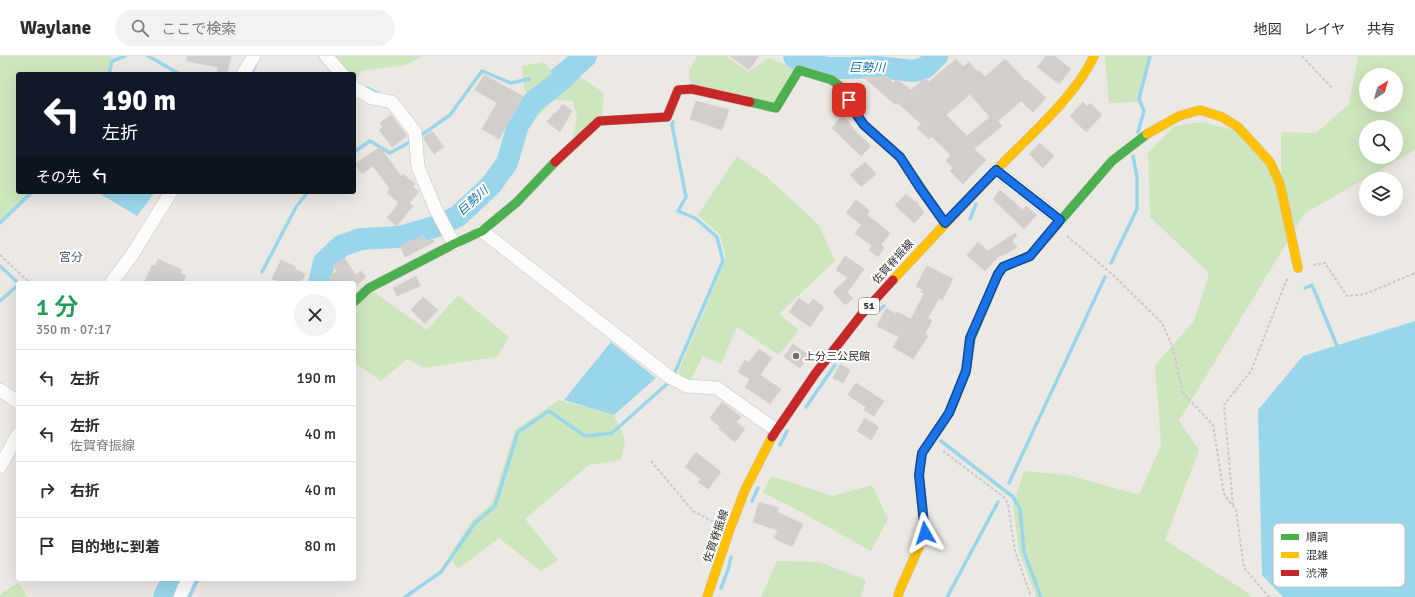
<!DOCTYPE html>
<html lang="ja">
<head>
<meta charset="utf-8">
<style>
  :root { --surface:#fff; --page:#f2f2f3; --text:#2b2b33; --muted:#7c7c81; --line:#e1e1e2 }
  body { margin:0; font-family:Signika,"Noto Sans JP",sans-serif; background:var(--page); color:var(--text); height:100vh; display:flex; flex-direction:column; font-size:15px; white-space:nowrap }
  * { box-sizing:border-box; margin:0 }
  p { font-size:13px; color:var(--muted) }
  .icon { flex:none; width:22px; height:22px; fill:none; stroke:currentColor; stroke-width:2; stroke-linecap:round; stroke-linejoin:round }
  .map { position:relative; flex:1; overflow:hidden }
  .panel { position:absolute; left:16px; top:225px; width:340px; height:300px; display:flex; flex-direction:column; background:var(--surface); border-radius:4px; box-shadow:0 4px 16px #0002 }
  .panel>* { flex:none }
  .hud { position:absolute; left:16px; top:16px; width:340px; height:122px; border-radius:4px; box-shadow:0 4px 16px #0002; background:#111827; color:#fff; overflow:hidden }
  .needle { width:26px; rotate:37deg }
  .fabs { position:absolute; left:1359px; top:12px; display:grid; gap:8px }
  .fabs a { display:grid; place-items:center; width:44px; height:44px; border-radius:50%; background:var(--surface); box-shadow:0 4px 16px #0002; font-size:20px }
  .pin { position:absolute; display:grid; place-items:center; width:34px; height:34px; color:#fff; margin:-17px; border-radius:8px; box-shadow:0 2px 6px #0006 }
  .me { position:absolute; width:44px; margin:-22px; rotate:354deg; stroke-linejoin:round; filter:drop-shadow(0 0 3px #0008) }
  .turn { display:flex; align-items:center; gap:14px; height:84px; padding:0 20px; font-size:18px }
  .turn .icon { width:52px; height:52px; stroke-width:2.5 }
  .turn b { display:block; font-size:28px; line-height:34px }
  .then { display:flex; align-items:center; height:38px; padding:0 20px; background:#0003; gap:8px; font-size:15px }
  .round { display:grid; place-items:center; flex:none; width:42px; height:42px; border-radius:21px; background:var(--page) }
  .overview { display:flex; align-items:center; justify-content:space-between; height:68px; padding:0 20px }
  h1 { font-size:24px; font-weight:600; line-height:30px; color:#1e9e55 }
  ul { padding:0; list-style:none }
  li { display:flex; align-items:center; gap:12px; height:56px; padding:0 20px; border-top:1px solid var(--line) }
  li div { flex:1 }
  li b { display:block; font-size:15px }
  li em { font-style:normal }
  header { display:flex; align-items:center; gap:24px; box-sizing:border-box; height:56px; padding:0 20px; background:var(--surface); border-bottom:1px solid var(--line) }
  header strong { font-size:19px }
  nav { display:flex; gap:22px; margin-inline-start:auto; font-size:14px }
  .search { width:280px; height:36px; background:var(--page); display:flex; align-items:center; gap:10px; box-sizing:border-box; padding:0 14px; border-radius:22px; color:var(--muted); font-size:15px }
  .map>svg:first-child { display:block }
  .green { fill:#cee6be; fill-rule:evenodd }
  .water { fill:#99d6ec }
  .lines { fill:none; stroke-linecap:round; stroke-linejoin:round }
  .stream { stroke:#99d6ec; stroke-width:3.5 }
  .river { stroke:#99d6ec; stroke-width:22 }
  .building { fill:#d1cecb; stroke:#d7d4d0; fill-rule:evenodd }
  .street-casing { stroke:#c5c4c5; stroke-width:14 }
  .fast-casing { stroke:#c5c4c5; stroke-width:10 }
  .slow-casing { stroke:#c5c4c5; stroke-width:10 }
  .jam-casing { stroke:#c5c4c5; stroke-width:10 }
  .path { stroke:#c9c9c8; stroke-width:2; stroke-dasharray:3 2; stroke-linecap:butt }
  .street { stroke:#fcfcfb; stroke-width:13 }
  .fast { stroke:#4caf50; stroke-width:9 }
  .slow { stroke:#ffc107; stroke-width:9 }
  .jam { stroke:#c62828; stroke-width:9 }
  .route-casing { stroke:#114b97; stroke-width:10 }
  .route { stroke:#1a73e8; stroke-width:7 }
  .poi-dot { fill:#706f6e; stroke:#fff; stroke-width:1.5 }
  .labels { text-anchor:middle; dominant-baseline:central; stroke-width:4; stroke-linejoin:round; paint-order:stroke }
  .shield { fill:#fff; stroke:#6d6d6d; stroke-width:1 }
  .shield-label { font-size:10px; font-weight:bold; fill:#2e2e2e }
  .street-label { font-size:11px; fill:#2e2e2e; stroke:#fff }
  .poi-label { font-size:11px; fill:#2e2e2e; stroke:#fff; text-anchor:start }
  .water-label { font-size:12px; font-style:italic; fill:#0d6fa3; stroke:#fff }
  .neighbourhood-label { font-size:12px; fill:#4d5680; stroke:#fff }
  .key { fill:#fff; stroke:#c0c0c0; stroke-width:1 }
  .key-label { font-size:11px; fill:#2e2e2e }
</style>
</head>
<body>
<header>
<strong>Waylane</strong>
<div class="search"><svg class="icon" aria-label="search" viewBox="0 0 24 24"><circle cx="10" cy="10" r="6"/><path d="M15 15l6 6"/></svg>ここで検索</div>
<nav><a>地図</a><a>レイヤ</a><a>共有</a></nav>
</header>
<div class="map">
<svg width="1415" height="541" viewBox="0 0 1415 541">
  <rect width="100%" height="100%" fill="#ece8e4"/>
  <path class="green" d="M0,0H115L112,1L107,18H18V136H31L0,165Z
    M319,0H423L406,9L361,15L354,27V18H336Z
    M697,0H726L748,16L768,2L796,12L773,49L690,27L689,15Z
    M932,0H951L934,13Z
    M1106,0H1148L1137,46L1109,47L1105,2Z
    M1358,0H1415V94L1304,158L1179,365L1199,394L1165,484L1247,536L1251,541H1036L1019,495L1013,449L1024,415L1068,419L1139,439L1161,389L1155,309L1194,265L1209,217L1150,161L1148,97L1174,70L1203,66L1236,75L1281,120V76L1316,77L1349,48ZM1366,19H1396V49H1366ZM1366,71H1396V101H1366Z
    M544,6L562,30L579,20L604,37L602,67L569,97L577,62L573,45L554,44L538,60L524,32L522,10Z
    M737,100L767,121L819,169L835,205L779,258L799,274L779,299L737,271L721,308L703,300L690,325L678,317L726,203L720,179L698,159Z
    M373,235L427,274L458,239L509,281L497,301L424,312L407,303L381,325L354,306V252Z
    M559,344L614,359L625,384L621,404L589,409L525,463L558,504L541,515L499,482L458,513L449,500L472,465L492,447L515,374Z
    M771,420L833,440L872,429L888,463L871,495L790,450L763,437Z
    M777,505L820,506L866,524L861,541H761Z
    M18,527L28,541H0V538Z"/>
  <path class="water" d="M568,0H594L579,20L562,30L550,15Z
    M97,136H155L137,160Z
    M1415,265V541H1283L1262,519L1258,354L1303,300Z
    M611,286L656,322L614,359L564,344Z"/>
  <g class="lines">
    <path class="stream" d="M148,0L180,18
      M109,18L112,5L125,0
      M251,18L255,10
      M367,32L380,38
      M673,66L672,69L686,141L678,155L695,162L717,181L723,205L675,316
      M1138,76L1144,55L1139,43L1150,0
      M420,80L450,59L482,15L511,27L529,23
      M354,96L370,85L390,97L410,86
      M970,163L976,148
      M0,167L32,136
      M1111,207L1137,153V121L1133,100
      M0,210L18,227
      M262,216L296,151L308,136
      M1305,232L1312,229L1337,290
      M0,245L18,229
      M877,256L884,250
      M806,351L835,309
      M941,385L1013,441L1020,453L1024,496L1041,541
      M780,389L787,375
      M1009,427L1105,221
      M752,445L758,432
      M721,532L728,514L731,501
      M189,541L198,523
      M405,541L441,516L475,467L495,450L518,376L549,355L585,380L612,377L667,328
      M947,541L998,446"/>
    <path class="river" d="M794,0L795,2L807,8L828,12H847L876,11L914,15L926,11L937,0
      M319,227L324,206L341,190L361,183L399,181L438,170L458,160L491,129L507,107L518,69L533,46L559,26L586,0
      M164,541L173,523"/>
  </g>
  <path class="building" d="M187,0H231L227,18H217L218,11L187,5Z
    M730,0H759L749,14Z
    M1046,0H1055L1071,13L1059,28L1037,11Z
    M956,3L963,11L969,6L978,16L979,14L985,21L1005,3L1026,25L1027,24L1046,42L1033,56L1021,45L998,65L1002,70L974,93L986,104L963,128L950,115L953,112L946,105L951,99L931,80L929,83L917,72L921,68L898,47L896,49L863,21H887L893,27L897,23L911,34L925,22L929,26ZM970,38L990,61L967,80L946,59Z
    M484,19L523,40L499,83L482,73L497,47L475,34Z
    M696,45L729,54L722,74L690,63Z
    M1083,46L1087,50L1090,47L1102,59L1086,76L1070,60Z
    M563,48L572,55L560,76L547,66L554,57L555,58Z
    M843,58L855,75L871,90L861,100L832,72Z
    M391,59L407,80L392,91L379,74L383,71L380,67Z
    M432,75L444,91L434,98L424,83V81Z
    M1040,87L1054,100L1043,112L1029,98Z
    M380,91L401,120L403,118L415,128L413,131L419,136L409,147L413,150L397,170L387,162L399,147L387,137L390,133L373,110L362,118L355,108Z
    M865,106L876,118L861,131L850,119Z
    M1000,134L1023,154L1026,150L1037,159L1024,173L993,143Z
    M906,138L915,146L916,145L924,157L914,167L895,149Z
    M856,144L870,155L867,159L890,177L881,189L884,192L878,201L869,194L872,190L855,177L862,169L846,157Z
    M1015,177L1017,179L1012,185L1017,191L1007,197L1000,200H999L985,215L967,199L978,186L988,195Z
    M423,180L426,186L432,183L434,186L405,201L400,190Z
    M845,200L864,213L847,237L853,242L845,249L833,236L848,222L836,214Z
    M344,202L356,219L361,215L366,221L354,231V227H333L329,221L337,215L333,210Z
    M158,203L182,214L180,217L186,220L183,227H144L152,209L155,210Z
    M281,204L296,211L295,213L305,218L301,227H282L272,223Z
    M927,210L953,223L942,244L939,242L928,262L932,264L925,278L928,280L913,303L893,291L899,281L877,270L886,252L896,258L897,256L911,263L924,238L921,236L923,234L916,230Z
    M416,220L420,230L397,240L393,232Z
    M423,241L438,254L425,268L411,254Z
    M799,242L809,249L813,243L824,251L810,271L789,256Z
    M793,288L809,299L800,312L784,301Z
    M759,293L772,302L760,319L781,333L770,348L745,331L750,323L738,316L745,304L749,306Z
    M840,308L850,314L843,327L833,322Z
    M856,327L884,345L874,360L864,354L866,351L848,339Z
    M722,346L741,361L736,366L745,373L735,386L719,373L720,371L710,362Z
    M865,362L879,371L871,384L857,375Z
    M696,396L721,416L708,433L698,426L701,423L685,411Z
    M759,446L779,452L777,456L803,468L792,491L774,482L778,474L753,466Z"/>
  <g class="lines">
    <g class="street-casing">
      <path id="street" d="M326,0L342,18
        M243,18L254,0
        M354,32L372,42L392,46L415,76L418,111L436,154L454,188
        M996,114L1060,164
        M482,175L671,322L687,330L717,332L776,374
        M111,227L132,199L171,136
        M0,334L18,346
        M0,411L18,378
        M180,541L188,523"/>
    </g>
    <g class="fast-casing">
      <path id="fast" d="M750,46L776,52L799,14L832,24L847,36L852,52L864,69L900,101L945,167
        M354,246L369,232L454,188L482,175L517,146L555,106
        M953,348L966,315L971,282L998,218L1003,211L1030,200L1112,105L1147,78"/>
    </g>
    <g class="slow-casing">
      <path id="slow" d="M1147,78L1179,60L1200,54L1222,61L1238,71L1270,106L1280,128L1298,212
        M893,224C931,183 969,142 1008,102C1037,73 1077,37 1094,0
        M707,541L730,473L745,434L772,381
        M898,541L899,536L925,477L919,419L922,397L949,357L953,348"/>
    </g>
    <g class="jam-casing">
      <path id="jam" d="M555,106L599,65L667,61L678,34L692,33L750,46
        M772,381L815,318L861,259L893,224"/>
    </g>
    <path class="path" d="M1302,0L1332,32
      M1067,180L1113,219L1162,267L1172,290L1183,337L1213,369L1224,438L1236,454L1244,512L1269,541
      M0,199L30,227
      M1313,209L1325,207L1347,240L1365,238L1415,217
      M943,395L1005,442L1008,449L1015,495L1031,541
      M651,405L693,455L716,467
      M1233,449L1224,349L1251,315L1286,225L1288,222"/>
    <use href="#street" class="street"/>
    <use href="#fast" class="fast"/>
    <use href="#slow" class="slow"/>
    <use href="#jam" class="jam"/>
  </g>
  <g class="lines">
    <g class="route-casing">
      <path id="route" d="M849,44L852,52L864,69L900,101L920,132L945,167L996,114L1060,164L1030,200L1003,211L998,218L970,282L966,315L949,357L922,397L919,419L925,477"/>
    </g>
    <use href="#route" class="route"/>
  </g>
  <circle class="poi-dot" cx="796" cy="300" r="4"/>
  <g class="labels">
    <rect class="shield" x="859" y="242" width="20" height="16" rx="3"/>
    <g class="shield-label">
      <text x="869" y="250">51</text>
    </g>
    <g class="street-label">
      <text transform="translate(893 206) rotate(-48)">佐賀脊振線</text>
      <text transform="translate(716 480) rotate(-71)">佐賀脊振線</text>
    </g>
    <g class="poi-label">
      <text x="804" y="300">上分三公民館</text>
    </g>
    <g class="water-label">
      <text transform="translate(867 12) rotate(1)">巨勢川</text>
      <text transform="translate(473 145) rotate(-42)">巨勢川</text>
    </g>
    <g class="neighbourhood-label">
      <text x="71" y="201">宮分</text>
    </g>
  </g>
  <rect x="1273" y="467" width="132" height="64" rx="6" class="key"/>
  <rect x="1281" y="478" width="18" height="6" fill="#4caf50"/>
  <rect x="1281" y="496" width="18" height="6" fill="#ffc107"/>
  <rect x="1281" y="514" width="18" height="6" fill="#c62828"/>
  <g class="key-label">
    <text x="1306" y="485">順調</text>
    <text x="1306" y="503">混雑</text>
    <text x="1306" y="521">渋滞</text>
  </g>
</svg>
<div class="fabs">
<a><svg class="needle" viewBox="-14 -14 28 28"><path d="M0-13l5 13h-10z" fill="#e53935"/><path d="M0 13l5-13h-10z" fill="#7c7c81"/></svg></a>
<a><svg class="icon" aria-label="search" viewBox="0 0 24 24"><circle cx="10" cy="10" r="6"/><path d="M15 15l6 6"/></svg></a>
<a><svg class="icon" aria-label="layers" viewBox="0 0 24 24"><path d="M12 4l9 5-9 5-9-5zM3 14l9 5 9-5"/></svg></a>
</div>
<div class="pin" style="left:849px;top:44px;background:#d93025"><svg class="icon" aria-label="arrive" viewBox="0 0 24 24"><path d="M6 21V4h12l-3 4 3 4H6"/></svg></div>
<svg class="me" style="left:925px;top:477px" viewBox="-20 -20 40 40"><path d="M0-17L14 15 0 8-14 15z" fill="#1a73e8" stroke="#fff" stroke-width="4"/></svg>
<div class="hud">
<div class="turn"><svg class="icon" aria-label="left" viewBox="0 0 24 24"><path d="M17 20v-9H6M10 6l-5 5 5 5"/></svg><div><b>190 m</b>左折</div></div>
<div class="then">その先<svg class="icon" aria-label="left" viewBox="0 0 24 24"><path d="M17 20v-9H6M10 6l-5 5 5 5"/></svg></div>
</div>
<section class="panel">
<div class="overview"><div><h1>1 分</h1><p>350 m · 07:17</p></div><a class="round"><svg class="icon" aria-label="close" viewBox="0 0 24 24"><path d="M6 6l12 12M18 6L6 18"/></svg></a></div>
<ul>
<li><svg class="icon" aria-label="left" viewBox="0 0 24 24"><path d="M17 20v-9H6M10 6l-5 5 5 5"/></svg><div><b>左折</b></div><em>190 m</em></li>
<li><svg class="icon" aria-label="left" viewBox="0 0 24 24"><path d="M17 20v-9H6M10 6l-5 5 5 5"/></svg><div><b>左折</b><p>佐賀脊振線</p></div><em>40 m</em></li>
<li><svg class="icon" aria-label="right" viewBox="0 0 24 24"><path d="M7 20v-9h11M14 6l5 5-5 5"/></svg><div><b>右折</b></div><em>40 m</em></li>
<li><svg class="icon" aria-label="arrive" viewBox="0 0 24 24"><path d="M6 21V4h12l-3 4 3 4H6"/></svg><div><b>目的地に到着</b></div><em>80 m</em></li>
</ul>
</section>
</div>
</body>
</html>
